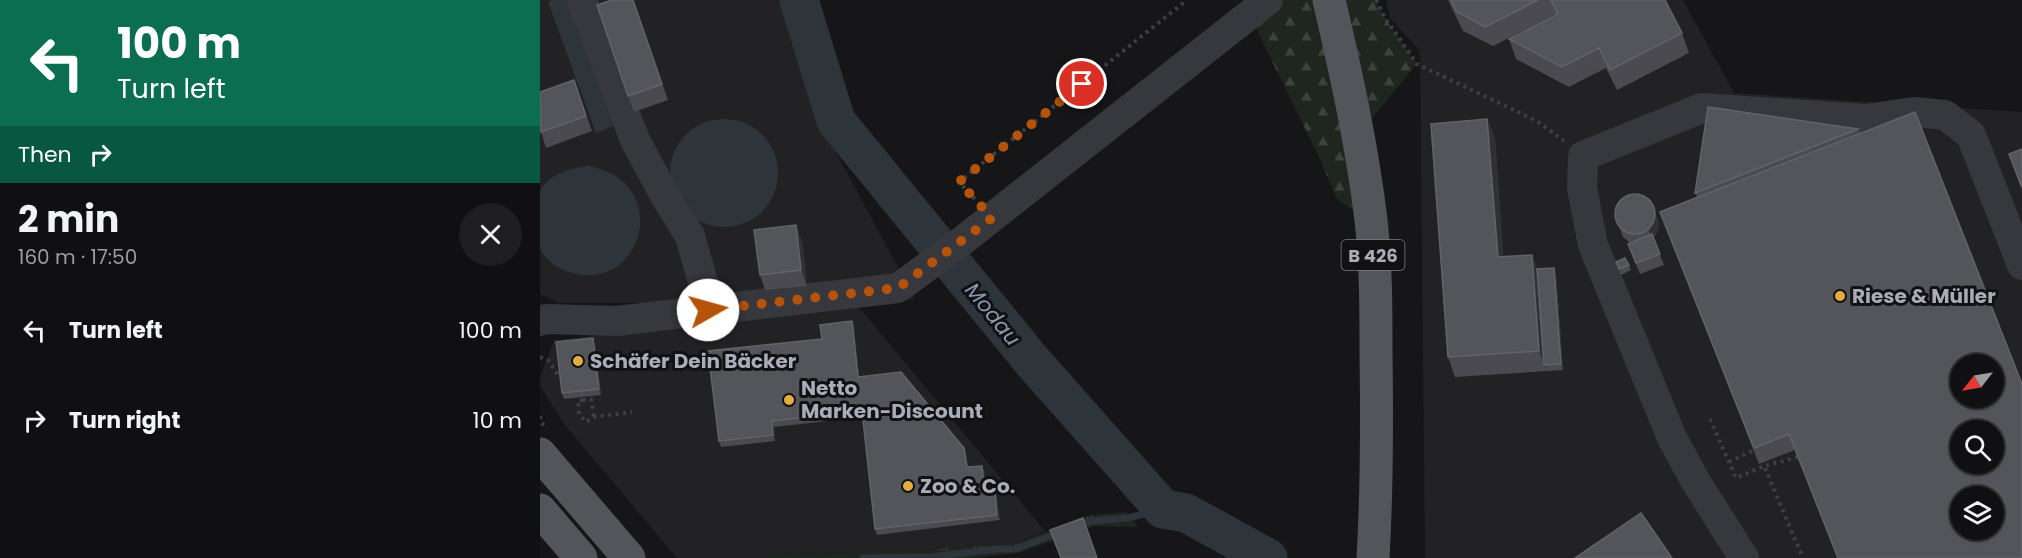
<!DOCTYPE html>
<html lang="en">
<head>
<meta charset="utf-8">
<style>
  :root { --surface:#101012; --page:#1e1e20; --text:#f1f3f6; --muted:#9c9d9f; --line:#303032 }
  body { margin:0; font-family:Poppins,sans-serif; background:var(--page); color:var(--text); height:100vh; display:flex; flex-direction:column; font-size:22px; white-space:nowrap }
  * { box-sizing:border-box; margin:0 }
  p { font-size:20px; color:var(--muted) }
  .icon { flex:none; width:33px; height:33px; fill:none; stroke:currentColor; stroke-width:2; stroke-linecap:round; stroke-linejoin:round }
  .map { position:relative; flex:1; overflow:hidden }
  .side { display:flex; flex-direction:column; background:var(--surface); width:540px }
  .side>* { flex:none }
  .guide { background:#0b6e4f; color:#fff; overflow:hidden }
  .needle { width:39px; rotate:239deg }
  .fabs { position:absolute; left:1410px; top:354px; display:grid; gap:12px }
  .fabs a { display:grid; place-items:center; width:54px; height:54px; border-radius:50%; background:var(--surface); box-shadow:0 2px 4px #0004,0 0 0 2px var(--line); font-size:30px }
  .pin { position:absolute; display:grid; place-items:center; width:51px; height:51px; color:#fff; margin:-26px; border:3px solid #fff; border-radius:50%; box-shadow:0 2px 6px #0007 }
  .me { position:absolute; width:66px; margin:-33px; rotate:83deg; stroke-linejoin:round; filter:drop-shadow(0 0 4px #0008) }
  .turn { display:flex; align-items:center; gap:21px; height:126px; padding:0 18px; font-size:27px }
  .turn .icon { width:78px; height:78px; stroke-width:2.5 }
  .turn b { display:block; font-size:42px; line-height:51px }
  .then { display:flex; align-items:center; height:57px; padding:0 18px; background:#0003; gap:12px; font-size:22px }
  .round { display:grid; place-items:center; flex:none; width:63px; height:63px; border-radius:32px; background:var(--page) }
  .head { display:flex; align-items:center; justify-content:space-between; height:102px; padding:0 18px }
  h1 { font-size:36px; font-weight:700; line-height:45px }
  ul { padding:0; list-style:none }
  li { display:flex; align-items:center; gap:18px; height:90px; padding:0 18px }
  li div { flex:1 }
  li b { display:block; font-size:22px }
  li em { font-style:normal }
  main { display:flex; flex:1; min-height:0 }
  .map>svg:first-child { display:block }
  .built { fill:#222225; fill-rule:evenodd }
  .grass { fill:url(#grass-tufts) }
  .forest { fill:url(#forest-firs) }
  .water { fill:#2d353b }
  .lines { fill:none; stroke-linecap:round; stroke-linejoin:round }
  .stream { stroke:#2d353b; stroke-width:7 }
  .river { stroke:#2d353b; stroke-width:39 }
  .path { stroke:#3d3f44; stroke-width:4; stroke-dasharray:3 4.5; stroke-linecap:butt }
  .minor { stroke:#37383d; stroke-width:30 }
  .major { stroke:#54555b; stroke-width:33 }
  .wall { fill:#4a4a50 }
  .shaded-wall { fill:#313135 }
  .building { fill:#54555b; stroke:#626369; stroke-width:1.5; fill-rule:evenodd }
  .route { stroke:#b45309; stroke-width:10; stroke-dasharray:0 18 }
  .poi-dot { fill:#e5ad41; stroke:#111113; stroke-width:2 }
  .labels { text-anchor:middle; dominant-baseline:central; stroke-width:6; stroke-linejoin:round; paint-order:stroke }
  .shield { fill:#111113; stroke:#7b7e86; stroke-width:1.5 }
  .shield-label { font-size:18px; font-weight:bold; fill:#a9adb7 }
  .poi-label { font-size:20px; font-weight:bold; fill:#a9adb7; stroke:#111113; text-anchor:start }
  .water-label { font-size:21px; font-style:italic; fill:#839baf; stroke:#111113 }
</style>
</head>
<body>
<main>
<section class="side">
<div class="guide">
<div class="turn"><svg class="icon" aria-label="left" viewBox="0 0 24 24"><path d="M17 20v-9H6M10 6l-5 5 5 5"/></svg><div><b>100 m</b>Turn left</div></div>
<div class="then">Then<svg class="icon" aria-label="right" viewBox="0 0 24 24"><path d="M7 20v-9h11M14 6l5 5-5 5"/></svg></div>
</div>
<div class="head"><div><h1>2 min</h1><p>160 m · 17:50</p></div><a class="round"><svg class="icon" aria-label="close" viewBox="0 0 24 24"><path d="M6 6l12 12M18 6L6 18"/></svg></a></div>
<ul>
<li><svg class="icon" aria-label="left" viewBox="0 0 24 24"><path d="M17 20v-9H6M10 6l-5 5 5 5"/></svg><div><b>Turn left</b></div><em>100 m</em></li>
<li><svg class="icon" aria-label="right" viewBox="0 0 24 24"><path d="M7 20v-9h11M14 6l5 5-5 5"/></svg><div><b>Turn right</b></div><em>10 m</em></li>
</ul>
</section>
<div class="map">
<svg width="1482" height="558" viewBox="0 0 1482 558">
  <defs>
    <pattern id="grass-tufts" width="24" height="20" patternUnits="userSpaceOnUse" patternTransform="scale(1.5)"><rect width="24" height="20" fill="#1e261f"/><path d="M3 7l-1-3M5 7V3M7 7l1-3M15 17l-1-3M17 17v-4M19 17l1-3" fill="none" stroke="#3c433d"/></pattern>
    <pattern id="forest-firs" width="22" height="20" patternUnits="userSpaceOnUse" patternTransform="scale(1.5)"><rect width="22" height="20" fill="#1e261f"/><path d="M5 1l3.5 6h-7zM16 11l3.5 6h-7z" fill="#3c433d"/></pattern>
  </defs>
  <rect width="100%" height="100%" fill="#161618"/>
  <path class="built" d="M0,0H244L285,132L375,299L318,306L505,531L477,543L384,550L252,554L215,558H137L24,424L0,386V378L14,340L181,323L135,303H19L0,294Z
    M846,0H1143L1194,93L1482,112V558H885L880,51L850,18ZM1420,364H1454V398H1420ZM1420,430H1454V464H1420ZM1420,496H1454V530H1420Z"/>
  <path class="grass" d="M587,512L598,527L554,526L478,553L433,558H215L252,554L384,550L477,543L551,515Z"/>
  <path class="forest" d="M244,0H267C278,42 289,82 312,120L296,121L285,132Z
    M706,0H836L845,18L877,64L818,135L831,222L797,199L779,157L712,20Z"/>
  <path class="water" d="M12,0H28L74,126L56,133L8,2Z
    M130 173a54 54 0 1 1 108 0a54 54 0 1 1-108 0Z
    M48,166C133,180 104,292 33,273C19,270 7,261 0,249C0,238 0,199 0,192C7,174 32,168 48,166Z"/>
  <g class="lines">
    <path class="stream" d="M537,526L553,521L588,518L623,509
      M323,558L390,557L457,549H475L521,532"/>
    <path class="river" d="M259,0L296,121L492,361L623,509L646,513L728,558"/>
    <path class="path" d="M836,0L845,18L877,64L997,121L1024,141
      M435,199L419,182L647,0
      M0,357L9,361L18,375H21
      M43,400L38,401L39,414L46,422L54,417L92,412
      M43,400L51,399L54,417
      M0,416L1,422L7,429
      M1170,419L1196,478L1224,466
      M1258,457L1224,466L1263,558
      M1189,462L1214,450"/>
    <path class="minor" d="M42,0L95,140L124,194L150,236L165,289L168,310
      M0,321L6,319L76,321L358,288L417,245L728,0
      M1204,558L1156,482L1132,438L1053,245L1042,188L1043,156L1162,108L1326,119L1374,112L1405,115L1431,135L1482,265"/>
    <path class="major" d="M789,0C806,73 822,145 831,220C836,264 836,308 836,352C837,421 837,490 833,558
      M0,454L89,558
      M0,510L41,558"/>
  </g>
  <path class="wall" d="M93,0L128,100L94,112L57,5Z
    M908,0H1125L1142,33L1149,53L1077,90L1066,68L1029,87L976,59L969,39L1016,15V14L953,46L923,31Z
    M34,80L52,131L6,148L1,132Z
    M947,119L955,139L963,257L997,269L1014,268L1016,273L1023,370L915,377L908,357Z
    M1318,129L1320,133L1255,450L1219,464L1120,212L1157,197L1155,193Z
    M1117,217L1119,225L1117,233L1113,239L1124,265L1100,274L1088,244L1090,243L1083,237L1076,218Z
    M262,241L267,286L225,290L220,275Z
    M1076,262L1089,265L1091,270L1081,275Z
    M312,321L314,327L319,377L424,448L426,454L428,467L442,466L444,471L446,493L455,492L457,498L460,520L337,535L335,529L323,417L234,427L235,441L181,447L179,441L282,339Z
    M55,344L61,395L24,399L22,393Z"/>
  <path class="shaded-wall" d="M947,119L955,139L965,277L958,257Z
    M1113,206L1119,225L1117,233L1113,240L1108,229Z
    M256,225L262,241L267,286L261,270Z
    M992,255L999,274L1004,365L1007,371L999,351Z
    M1014,268L1016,273L1023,370L1021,364Z
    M312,321L314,327L320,383L318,377Z
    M53,338L55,344L61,395L59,389Z
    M232,421L234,427L235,441L233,435Z
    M424,448L426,454L429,473L427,467Z
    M442,466L444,471L447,499L445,494Z
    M455,492L457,498L460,520L457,515Z"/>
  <path class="building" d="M72,0H93L122,84L88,96L57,5Z
    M911,0H998L945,27L916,11Z
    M1011,0H1125L1142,33L1070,70L1059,48L1022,67L969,39L1018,14Z
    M34,80L46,116L1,132L0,92Z
    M1168,107L1318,129L1155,193Z
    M1375,112L1482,384V558H1298L1249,434L1214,448L1120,212ZM1420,364H1454V398H1420ZM1420,430H1454V464H1420ZM1420,496H1454V530H1420Z
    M947,119L958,257L992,255L999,351L908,357L891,124Z
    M1482,149V188L1469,154Z
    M1075 214a20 20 0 1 1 40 0a20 20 0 1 1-40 0Z
    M256,225L261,270L220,275L214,230Z
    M1112,234L1120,254L1096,263L1088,244Z
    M1085,258L1089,265L1079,269L1076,262Z
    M1014,268L1021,364L1004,365L997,269Z
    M312,321L318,377L361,372L424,448L427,467L442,466L445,494L455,492L457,515L335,529L322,411L232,421L233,435L179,441L168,351L282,339L280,325Z
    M53,338L59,389L22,393L16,342Z
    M1101,513L1132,558H1035Z
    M543,518L557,558H521L510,530Z"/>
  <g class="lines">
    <path class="route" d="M168,310L358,288L452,218L419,182L542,84"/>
  </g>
  <g class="poi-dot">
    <circle cx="1300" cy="296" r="6"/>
    <circle cx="38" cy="361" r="6"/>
    <circle cx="249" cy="400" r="6"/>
    <circle cx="368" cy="486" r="6"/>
  </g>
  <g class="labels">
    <rect class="shield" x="801.5" y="240" width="63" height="30" rx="4.5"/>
    <g class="shield-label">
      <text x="833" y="255">B 426</text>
    </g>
    <g class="poi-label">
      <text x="1312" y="296">Riese &amp; Müller</text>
      <text x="50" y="361">Schäfer Dein Bäcker</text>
      <text x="261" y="388">Netto<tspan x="261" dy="23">Marken-Discount</tspan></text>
      <text x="380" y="486">Zoo &amp; Co.</text>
    </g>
    <g class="water-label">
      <text transform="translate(453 314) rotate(51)">Modau</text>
    </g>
  </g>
</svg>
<div class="fabs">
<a><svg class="needle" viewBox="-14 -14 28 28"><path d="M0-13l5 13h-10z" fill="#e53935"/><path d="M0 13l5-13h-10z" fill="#9c9d9f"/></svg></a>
<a><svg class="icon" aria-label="search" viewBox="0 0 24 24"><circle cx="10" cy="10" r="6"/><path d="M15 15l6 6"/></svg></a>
<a><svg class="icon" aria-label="layers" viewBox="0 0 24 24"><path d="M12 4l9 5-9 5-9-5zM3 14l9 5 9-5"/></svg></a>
</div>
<div class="pin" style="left:542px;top:84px;background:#d93025"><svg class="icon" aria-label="arrive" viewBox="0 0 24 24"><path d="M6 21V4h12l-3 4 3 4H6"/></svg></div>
<svg class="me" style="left:168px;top:310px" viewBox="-20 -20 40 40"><circle r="19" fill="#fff"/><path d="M0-13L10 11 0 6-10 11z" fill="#b45309"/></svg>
</div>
</main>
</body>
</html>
